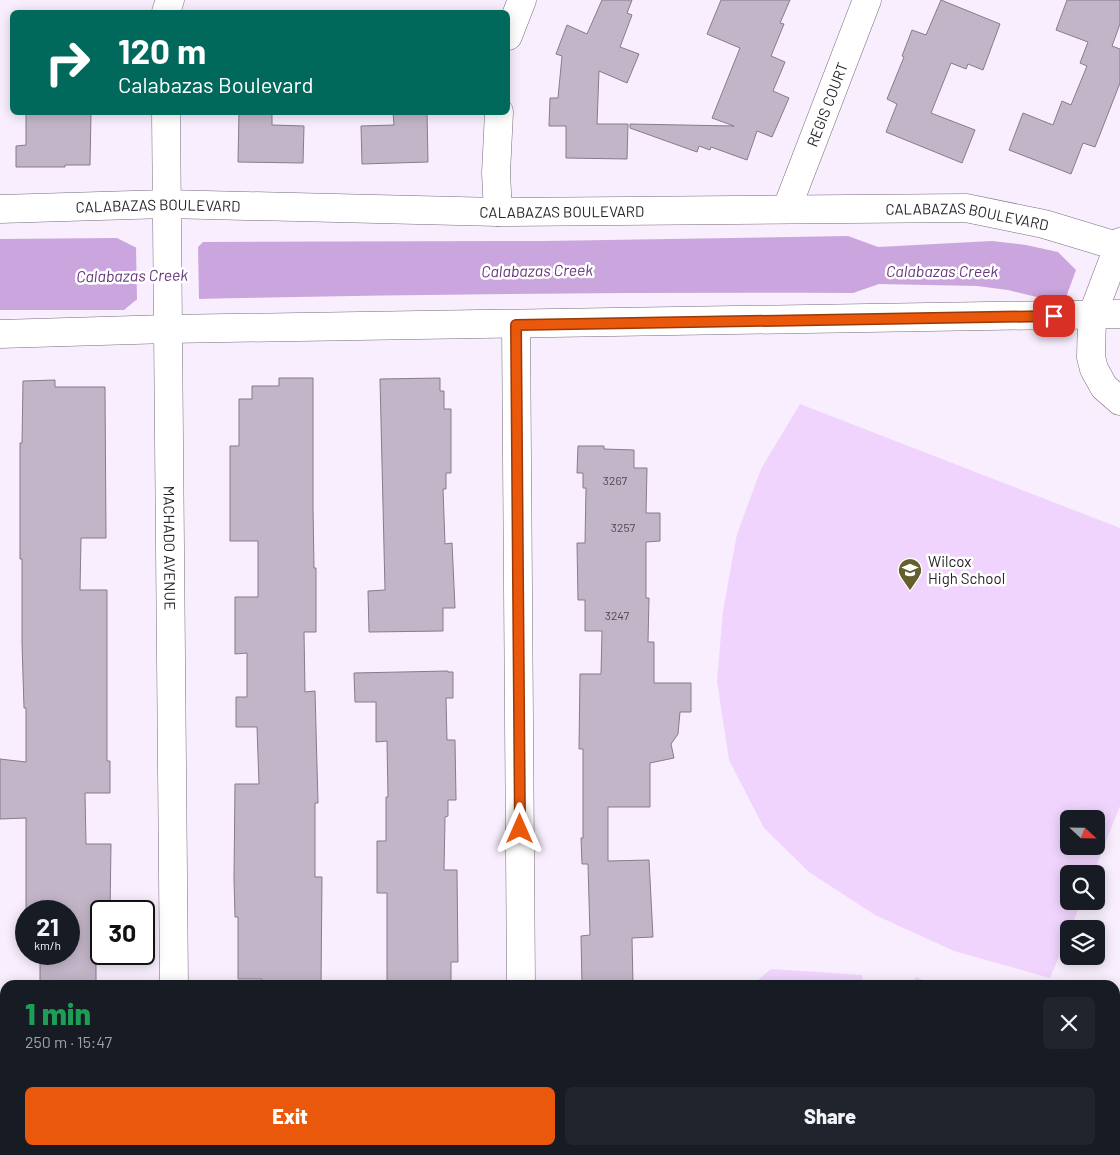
<!DOCTYPE html>
<html lang="en">
<head>
<meta charset="utf-8">
<style>
  :root { --surface:#171b24; --page:#20242c; --text:#f1f3f6; --muted:#9ea1a6; --accent:#ea580c }
  body { margin:0; font-family:Barlow,sans-serif; background:var(--page); color:var(--text); height:100vh; display:flex; flex-direction:column; font-size:19px; white-space:nowrap }
  * { box-sizing:border-box; margin:0 }
  p { font-size:16px; color:var(--muted) }
  .icon { flex:none; width:28px; height:28px; fill:none; stroke:currentColor; stroke-width:2; stroke-linecap:round; stroke-linejoin:round }
  .map { position:relative; flex:1; overflow:hidden }
  .drawer { position:absolute; left:0px; top:980px; width:1120px; height:175px; display:flex; flex-direction:column; background:var(--surface); border-radius:15px 15px 0 0; box-shadow:0 2px 12px #0003 }
  .drawer>* { flex:none }
  .top-card { position:absolute; left:10px; top:10px; width:500px; height:105px; border-radius:8px; box-shadow:0 2px 12px #0003; background:#00695c; color:#fff; overflow:hidden }
  .needle { width:32px; rotate:112deg }
  .buttons { position:absolute; left:1060px; top:810px; display:grid; gap:10px }
  .buttons a { display:grid; place-items:center; width:45px; height:45px; border-radius:8px; background:var(--surface); box-shadow:0 2px 12px #0003; font-size:25px }
  .speed { position:absolute; left:15px; top:900px; display:flex; gap:10px; font-size:25px; font-weight:700; text-align:center }
  .speed>* { display:grid; place-content:center; width:65px; height:65px; border-radius:50%; background:var(--surface); box-shadow:0 2px 12px #0003; line-height:1 }
  .speed small { font-size:12px; font-weight:400 }
  .speed .limit { border:2px solid #111; border-radius:8px; background:#fff; color:#111 }
  .pin { position:absolute; display:grid; place-items:center; width:42px; height:42px; color:#fff; margin:-21px; border-radius:10px; box-shadow:0 2px 8px #0006 }
  .me { position:absolute; width:55px; margin:-28px; rotate:0deg; stroke-linejoin:round; filter:drop-shadow(0 0 4px #0008) }
  .turn { display:flex; align-items:center; gap:18px; height:105px; padding:0 25px; font-size:22px }
  .turn .icon { width:65px; height:65px; stroke-width:2.5 }
  .turn b { display:block; font-size:35px; line-height:42px }
  .round { display:grid; place-items:center; flex:none; width:52px; height:52px; border-radius:8px; background:var(--page) }
  .overview { display:flex; align-items:center; justify-content:space-between; height:85px; padding:0 25px }
  h1 { font-size:30px; font-weight:800; line-height:38px; color:#1e9e55 }
  .action { display:flex; gap:10px; margin-top:auto; padding:10px 25px }
  .action a { flex:1; height:58px; border-radius:8px; background:var(--accent); color:#fff; font-size:20px; font-weight:800; line-height:58px; text-align:center }
  .action a+a { background:var(--page); color:var(--text) }
  .map>svg:first-child { display:block }
  .green { fill:#f0d4fd; fill-rule:evenodd }
  .water { fill:#cba5de }
  .pier { fill:#f8eefd }
  .building { fill:#c2b5c8; stroke:#877b8d }
  .lines { fill:none; stroke-linecap:round; stroke-linejoin:round }
  .minor-casing { stroke:#776c7d; stroke-width:29 }
  .minor { stroke:#fff; stroke-width:28 }
  .route-casing { stroke:#983908; stroke-width:12 }
  .route { stroke:#ea580c; stroke-width:9 }
  .labels { text-anchor:middle; dominant-baseline:central; stroke-width:5; stroke-linejoin:round; paint-order:stroke }
  .number-label { font-size:12px; fill:#4f4852 }
  .street-label { font-size:15px; fill:#29242b; stroke:#fff }
  .poi-label { font-size:15px; fill:#29242b; stroke:#fff; text-anchor:start }
  .water-label { font-size:16px; font-style:italic; fill:#65367a; stroke:#fff }
</style>
</head>
<body>
<div class="map">
<svg width="1120" height="1155" viewBox="0 0 1120 1155">
  <rect width="100%" height="100%" fill="#f8eefd"/>
  <path class="green" d="M800,404L1120,528V806L1093,874H1069V901H1082L1070,929H1069V933L1050,978L954,951L875,915L809,872L764,828L729,760L717,681L723,611L737,534L761,469ZM1069,819H1096V846H1069Z
    M771,969L862,975L864,985H752Z
    M916,977L936,985H912Z
    M846,1150H1065L1063,1155H844Z"/>
  <path class="water" d="M848,236L878,247L992,241L1026,245L1058,252L1076,270L1065,300L1041,298L1008,290L977,286L879,284L853,293C634,292 416,294 198,299L195,300H136L124,310H0V239L117,238L137,248L196,249L203,242L544,241Z"/>
  <path class="pier" d="M197,245H198L199,300L137,301L136,246H195Z"/>
  <path class="building" d="M602,0H632L627,13L632,15L620,47L639,54L627,83L599,71L597,124H628L627,159L566,158V126H549L550,98H558L562,56L556,54L567,25L587,34Z
    M721,0H790L780,23L784,24L771,56L785,62L773,91L789,98L772,137L757,131L747,160L711,147L710,150L699,146L697,152L630,128V124L734,126L712,118L740,48L707,34Z
    M941,0L1000,24L983,70L968,64L966,69L951,63L931,113L975,130L962,163L886,132L897,104L887,99L904,57L902,56L912,30L926,35Z
    M1067,0H1120V24L1112,46L1120,49V83L1095,147L1083,143L1071,174L1009,150L1023,113L1053,125L1062,101L1071,105L1087,66L1080,63L1088,42L1056,30Z
    M26,112H91L90,165H65V167H16V146L26,145Z
    M239,112H272V125L304,126L303,163L238,162Z
    M393,112H427L428,162L362,164L361,126L394,125Z
    M279,378H313V507L314,568H316V632H304L305,692L315,691L318,803H315V877H322L321,985H262V979H238V917H235L234,878L235,784H259L257,727H236V697H247V653L235,654V597H258V541H230V446H239V399H252V386H279Z
    M440,378V391H444V409H451V473H446V489H443L445,544L452,543L455,608H443V631L369,632L368,591L385,590L380,379Z
    M55,380V387H105L106,538H81L80,590H107V761H110V793H85L86,844H111L110,911H101V940H96V985H40V954H69V911H26V818L0,819V759L26,762V708H24L22,643V559H20V443H22L23,381Z
    M578,446H604V449L634,450V468H647L646,513H660V541L646,542V598H649L648,642H654V683H691V712H680L678,734L671,744L674,758L650,763V807H608V861L649,860L653,937L632,938L633,985H582L581,936L590,935L588,864H582L581,838H583V749H579L580,674H601L602,631H585V600H578L577,543H585L586,488H583V473H577Z
    M448,671V672H453V698H446L447,740H455L456,800H448V816L445,817L444,870H457L458,962H451V985H387V893H377V841H386V797H388L387,741L376,742V702H355L354,673Z"/>
  <g class="lines">
    <g class="minor-casing">
      <g id="minor">
        <path d="M166,12L170,0"/>
        <path d="M508,36L522,0"/>
        <path id="s1" d="M166,112L174,985"/>
        <path id="s2" d="M787,208L867,0"/>
        <path id="s3" d="M0,209L166,204L498,212L966,208L1044,224L1120,247"/>
        <path d="M498,212L496,173L499,112"/>
        <path d="M1120,242L1092,316L1091,357L1094,369L1104,387L1120,401"/>
        <path d="M516,325L521,985"/>
        <path d="M0,334L168,329L1120,314"/>
        <path d="M176,1150V1155"/>
        <path d="M522,1150V1155"/>
      </g>
    </g>
    <use href="#minor" class="minor"/>
  </g>
  <g class="lines">
    <g class="route-casing">
      <path id="route" d="M520,829L516,325L1054,316"/>
    </g>
    <use href="#route" class="route"/>
  </g>
  <defs>
    <g id="school-pin" transform="scale(1.25)"><path d="M0 17L-7.5 6A9.5 9.5 0 1 1 7.5 6Z" fill="#645f2c" stroke="#fff"/><path d="M0-5L7-2L0 1L-7-2ZM-4 1L0 2.5L4 1V4Q0 6-4 4Z" fill="#fff"/></g>
  </defs>
  <g fill-rule="evenodd">
    <use href="#school-pin" x="910" y="570"/>
  </g>
  <g class="labels">
    <g class="number-label">
      <text x="615" y="480">3267</text>
      <text x="623" y="527">3257</text>
      <text x="617" y="615">3247</text>
    </g>
    <g class="street-label">
      <text stroke="none"><textPath href="#s2" startOffset="111">REGIS COURT</textPath></text>
      <text stroke="none"><textPath href="#s3" startOffset="158">CALABAZAS BOULEVARD</textPath></text>
      <text stroke="none"><textPath href="#s3" startOffset="562">CALABAZAS BOULEVARD</textPath></text>
      <text stroke="none"><textPath href="#s3" startOffset="968">CALABAZAS BOULEVARD</textPath></text>
      <text stroke="none"><textPath href="#s1" startOffset="436">MACHADO AVENUE</textPath></text>
    </g>
    <g class="poi-label">
      <text x="928" y="561">Wilcox<tspan x="928" dy="17">High School</tspan></text>
    </g>
    <g class="water-label">
      <text transform="translate(537 270) rotate(-1)">Calabazas Creek</text>
      <text x="942" y="270">Calabazas Creek</text>
      <text transform="translate(132 275) rotate(-1)">Calabazas Creek</text>
    </g>
  </g>
</svg>
<div class="buttons">
<a><svg class="needle" viewBox="-14 -14 28 28"><path d="M0-13l5 13h-10z" fill="#e53935"/><path d="M0 13l5-13h-10z" fill="#9ea1a6"/></svg></a>
<a><svg class="icon" aria-label="search" viewBox="0 0 24 24"><circle cx="10" cy="10" r="6"/><path d="M15 15l6 6"/></svg></a>
<a><svg class="icon" aria-label="layers" viewBox="0 0 24 24"><path d="M12 4l9 5-9 5-9-5zM3 14l9 5 9-5"/></svg></a>
</div>
<div class="speed"><div>21<small>km/h</small></div><div class="limit">30</div></div>
<div class="pin" style="left:1054px;top:316px;background:#d93025"><svg class="icon" aria-label="arrive" viewBox="0 0 24 24"><path d="M6 21V4h12l-3 4 3 4H6"/></svg></div>
<svg class="me" style="left:520px;top:829px" viewBox="-20 -20 40 40"><path d="M0-17L14 15 0 8-14 15z" fill="#ea580c" stroke="#fff" stroke-width="4"/></svg>
<div class="top-card">
<div class="turn"><svg class="icon" aria-label="right" viewBox="0 0 24 24"><path d="M7 20v-9h11M14 6l5 5-5 5"/></svg><div><b>120 m</b>Calabazas Boulevard</div></div>
</div>
<section class="drawer">
<div class="overview"><div><h1>1 min</h1><p>250 m · 15:47</p></div><a class="round"><svg class="icon" aria-label="close" viewBox="0 0 24 24"><path d="M6 6l12 12M18 6L6 18"/></svg></a></div>
<div class="action"><a>Exit</a><a>Share</a></div>
</section>
</div>
</body>
</html>
